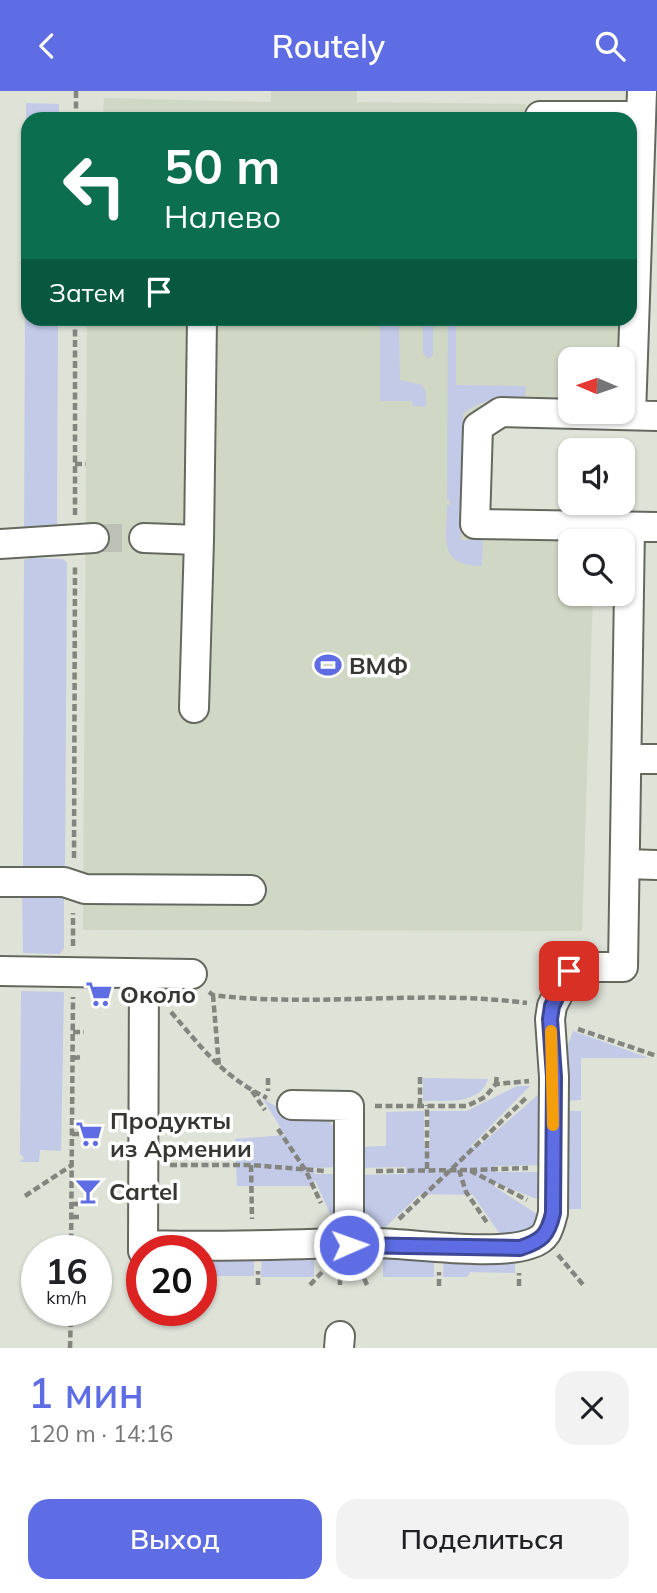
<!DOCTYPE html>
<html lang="ru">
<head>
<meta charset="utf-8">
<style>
  :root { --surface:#fff; --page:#f2f2f2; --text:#202124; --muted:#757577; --accent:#5e6de4 }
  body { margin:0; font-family:Mulish,sans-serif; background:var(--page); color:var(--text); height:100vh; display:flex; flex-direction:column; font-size:26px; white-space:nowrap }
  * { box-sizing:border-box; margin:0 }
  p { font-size:23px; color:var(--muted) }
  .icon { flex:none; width:38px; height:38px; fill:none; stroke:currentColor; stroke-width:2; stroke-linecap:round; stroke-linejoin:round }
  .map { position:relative; height:1257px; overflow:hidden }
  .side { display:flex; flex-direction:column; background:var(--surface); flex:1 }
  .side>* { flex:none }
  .top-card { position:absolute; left:21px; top:21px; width:616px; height:214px; border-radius:21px; box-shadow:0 2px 5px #0004; background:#0b6e4f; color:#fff; overflow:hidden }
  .needle { width:46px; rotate:272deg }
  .fabs { position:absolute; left:558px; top:256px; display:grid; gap:14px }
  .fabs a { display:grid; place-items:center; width:77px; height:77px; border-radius:14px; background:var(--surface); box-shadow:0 2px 5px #0004; font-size:35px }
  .speed { position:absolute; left:21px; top:1144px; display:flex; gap:14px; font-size:35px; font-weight:700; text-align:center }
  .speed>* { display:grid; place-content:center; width:91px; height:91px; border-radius:50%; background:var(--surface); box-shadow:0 2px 5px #0004; line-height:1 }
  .speed small { font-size:18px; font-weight:400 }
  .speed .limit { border:10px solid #d22; background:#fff; color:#111 }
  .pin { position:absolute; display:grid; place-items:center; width:60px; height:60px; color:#fff; margin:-30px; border-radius:14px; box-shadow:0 4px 10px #0006 }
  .me { position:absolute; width:77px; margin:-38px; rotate:88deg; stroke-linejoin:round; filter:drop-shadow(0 0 5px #0008) }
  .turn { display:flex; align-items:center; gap:24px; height:147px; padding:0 28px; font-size:32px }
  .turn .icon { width:91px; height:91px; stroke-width:2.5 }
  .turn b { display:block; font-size:49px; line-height:60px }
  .then { display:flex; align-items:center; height:66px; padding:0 28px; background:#0003; gap:14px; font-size:26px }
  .round { display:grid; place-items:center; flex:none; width:74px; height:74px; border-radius:21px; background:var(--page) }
  .summary { display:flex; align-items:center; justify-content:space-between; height:119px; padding:0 28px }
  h1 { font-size:42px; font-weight:600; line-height:52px; color:var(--accent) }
  .primary-button { display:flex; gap:14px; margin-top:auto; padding:14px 28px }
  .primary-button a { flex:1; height:80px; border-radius:21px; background:var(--accent); color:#fff; font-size:28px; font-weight:600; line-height:80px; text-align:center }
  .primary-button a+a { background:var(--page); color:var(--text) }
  header { display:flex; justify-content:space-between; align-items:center; height:91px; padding:0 28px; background:var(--accent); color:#fff; font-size:32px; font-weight:600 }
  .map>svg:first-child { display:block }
  .built { fill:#d1d7c5 }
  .green { fill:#c2cae8 }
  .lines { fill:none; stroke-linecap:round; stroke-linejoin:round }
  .minor-tunnel { stroke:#bcc0b6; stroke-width:28; stroke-dasharray:28 14; stroke-linecap:butt }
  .minor-casing { stroke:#65685f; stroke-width:32 }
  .path { stroke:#83857e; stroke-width:4.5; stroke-dasharray:7 3.5; stroke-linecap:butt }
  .minor { stroke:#fff; stroke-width:28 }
  .route-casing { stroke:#3d4794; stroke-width:18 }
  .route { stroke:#5e6de4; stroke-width:12 }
  .slow { stroke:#f59e0b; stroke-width:12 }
  .labels { text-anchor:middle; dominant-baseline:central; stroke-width:7; stroke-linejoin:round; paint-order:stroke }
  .poi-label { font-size:24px; font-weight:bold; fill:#363733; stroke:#fff; text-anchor:start }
</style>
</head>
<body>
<header><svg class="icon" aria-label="back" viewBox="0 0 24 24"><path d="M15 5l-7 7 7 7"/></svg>Routely<svg class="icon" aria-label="search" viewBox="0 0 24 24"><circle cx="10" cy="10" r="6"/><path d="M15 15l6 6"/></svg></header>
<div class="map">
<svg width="657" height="1257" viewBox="0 0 657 1257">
  <rect width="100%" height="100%" fill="#dee2d7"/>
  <path class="built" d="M271,0H357V11L526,13V28H103L104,7L271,11Z
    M87,228H625L623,268H570V315L493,314L467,443L594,447V450H570V502H593L582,840L83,839Z"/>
  <path class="green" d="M26,12L59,13V28H28V228H58L57,440L24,441Z
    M380,228H399L400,289L422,294L426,301V316L413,315L412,310H380Z
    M423,228H433V264L428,268L423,262Z
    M448,228H456V294L526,295L525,308C500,308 483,306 463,323L461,449H483L482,475C437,475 447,448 447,414H450V409H447Z
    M30,467L63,468L67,472L65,775H23L24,469Z
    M22,801L64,802V857L60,863L23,862Z
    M21,900L64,901L61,1060L40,1059L39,1071H20L24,1067L20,1063Z
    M573,940L649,967H581V1009L563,1010L564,965Z
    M423,987L488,988C479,1015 446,1009 423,1010Z
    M517,995H530L470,1056H478L547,996L545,1074L495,1075V1081H545V1111L495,1092V1096L540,1125L526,1141L504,1149L473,1104L420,1103L375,1146C352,1133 358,1108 357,1084L406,1083V1076L357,1077V1056L386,1055V1021L424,1020V1057H430L429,1020H467Z
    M263,1008L295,1026L329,1030L338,1041L339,1076L314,1077L315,1083H339L337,1138L315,1089L312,1095H237L235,1048L285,1044Z
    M564,1020H581V1118H563Z
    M201,1163H254V1185H201Z
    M262,1163H314V1186H261Z
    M383,1163L434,1164V1186H383Z
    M444,1164H515V1182L470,1181L467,1186H443Z"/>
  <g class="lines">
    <path class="minor-tunnel" d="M94,447H144"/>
    <g class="minor-casing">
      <path id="minor" d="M540,25H641
        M631,324L642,0
        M657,325L501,321L478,336L475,433L657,436
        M144,447L199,449L194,617
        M199,449L202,228
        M0,453L94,447
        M627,668H657
        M625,773L657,774
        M0,791H64L85,798L251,799
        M0,880L192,883
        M292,1014L349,1015V1154
        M143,1154C221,1157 299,1152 377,1152C416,1153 496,1165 530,1153C547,1148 549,1138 553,1122L554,986L550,928L552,915L570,880L582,876H623L630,436
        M143,1160L144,883
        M339,1257L340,1245"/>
    </g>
    <path class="path" d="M76,28V0
      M75,373H86
      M75,424V228
      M74,767L75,475
      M73,855V822
      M209,901L213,904C317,917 423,898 527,912
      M213,904L219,976
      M171,921C203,958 222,985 267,1007
      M578,938L657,965
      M73,941H84
      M73,967L83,966
      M268,987V1000
      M496,993L497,983
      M252,1000L265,1019
      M420,1014V984
      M375,1015H467L485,1006L496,993L529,990
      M278,1038L306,1080L321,1112
      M72,1043H83
      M170,1074H251L325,1080
      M251,1074L252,1128
      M427,1078V1014
      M459,1079L466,1101L488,1133
      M470,1079L528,1077
      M376,1080L469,1079L527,1109
      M25,1105L72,1074
      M72,1113H83
      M72,1126H82
      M399,1128L527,1006
      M71,1160L73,906
      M558,1164L585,1196
      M360,1178L367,1194
      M258,1194V1180
      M310,1194L324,1179
      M340,1194V1177
      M439,1195V1181
      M519,1195V1182
      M70,1257L71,1220"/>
    <use href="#minor" class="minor"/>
  </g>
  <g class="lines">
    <g class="route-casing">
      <path id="route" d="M349,1154L520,1157C542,1150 548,1144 553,1122L554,986L550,928L552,915L569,880"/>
    </g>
    <use href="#route" class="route"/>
    <path class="slow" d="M551,940L553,1034"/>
  </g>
  <defs>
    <g id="stadium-bare" transform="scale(2.1)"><path d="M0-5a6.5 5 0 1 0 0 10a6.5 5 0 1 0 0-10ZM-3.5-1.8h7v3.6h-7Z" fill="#5e6de4" stroke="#fff" stroke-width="2.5" paint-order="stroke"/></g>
    <g id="supermarket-bare" transform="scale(2.1)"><path d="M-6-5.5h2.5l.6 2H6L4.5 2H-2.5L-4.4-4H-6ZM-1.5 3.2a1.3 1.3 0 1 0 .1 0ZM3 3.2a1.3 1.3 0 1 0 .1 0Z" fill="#5e6de4" stroke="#fff" stroke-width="2.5" paint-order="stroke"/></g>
    <g id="bar-bare" transform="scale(2.1)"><path d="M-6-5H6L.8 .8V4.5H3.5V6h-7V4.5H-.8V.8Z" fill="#5e6de4" stroke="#fff" stroke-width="2.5" paint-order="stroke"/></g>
  </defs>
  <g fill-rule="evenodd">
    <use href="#stadium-bare" x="328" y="574"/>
    <use href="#supermarket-bare" x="99" y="903"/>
    <use href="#supermarket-bare" x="89" y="1043"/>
    <use href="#bar-bare" x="88" y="1100"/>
  </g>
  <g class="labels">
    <g class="poi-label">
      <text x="349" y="574">ВМФ</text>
      <text x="120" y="903">Около</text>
      <text x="110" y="1029">Продукты<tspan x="110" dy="28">из Армении</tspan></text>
      <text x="109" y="1100">Cartel</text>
    </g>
  </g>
</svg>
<div class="fabs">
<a><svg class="needle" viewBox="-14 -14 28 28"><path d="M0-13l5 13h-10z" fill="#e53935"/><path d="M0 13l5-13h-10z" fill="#757577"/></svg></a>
<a><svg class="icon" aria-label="sound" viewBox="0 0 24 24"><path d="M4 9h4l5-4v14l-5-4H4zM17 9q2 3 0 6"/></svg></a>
<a><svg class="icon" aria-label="search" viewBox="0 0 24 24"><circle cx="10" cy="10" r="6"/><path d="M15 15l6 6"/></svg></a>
</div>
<div class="speed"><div>16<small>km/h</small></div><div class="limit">20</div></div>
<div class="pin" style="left:569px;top:880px;background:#d93025"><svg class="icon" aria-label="arrive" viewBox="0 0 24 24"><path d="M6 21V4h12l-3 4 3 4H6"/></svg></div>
<svg class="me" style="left:349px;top:1154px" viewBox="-20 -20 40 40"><circle r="17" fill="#5e6de4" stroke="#fff" stroke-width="3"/><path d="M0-11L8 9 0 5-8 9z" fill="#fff"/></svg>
<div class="top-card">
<div class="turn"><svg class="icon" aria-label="left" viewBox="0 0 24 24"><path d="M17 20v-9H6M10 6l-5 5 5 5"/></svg><div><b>50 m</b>Налево</div></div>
<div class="then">Затем<svg class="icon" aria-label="arrive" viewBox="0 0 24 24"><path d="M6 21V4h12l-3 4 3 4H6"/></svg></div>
</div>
</div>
<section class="side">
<div class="summary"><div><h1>1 мин</h1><p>120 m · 14:16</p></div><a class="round"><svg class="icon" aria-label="close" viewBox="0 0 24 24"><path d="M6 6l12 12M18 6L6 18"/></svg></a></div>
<div class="primary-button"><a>Выход</a><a>Поделиться</a></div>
</section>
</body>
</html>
